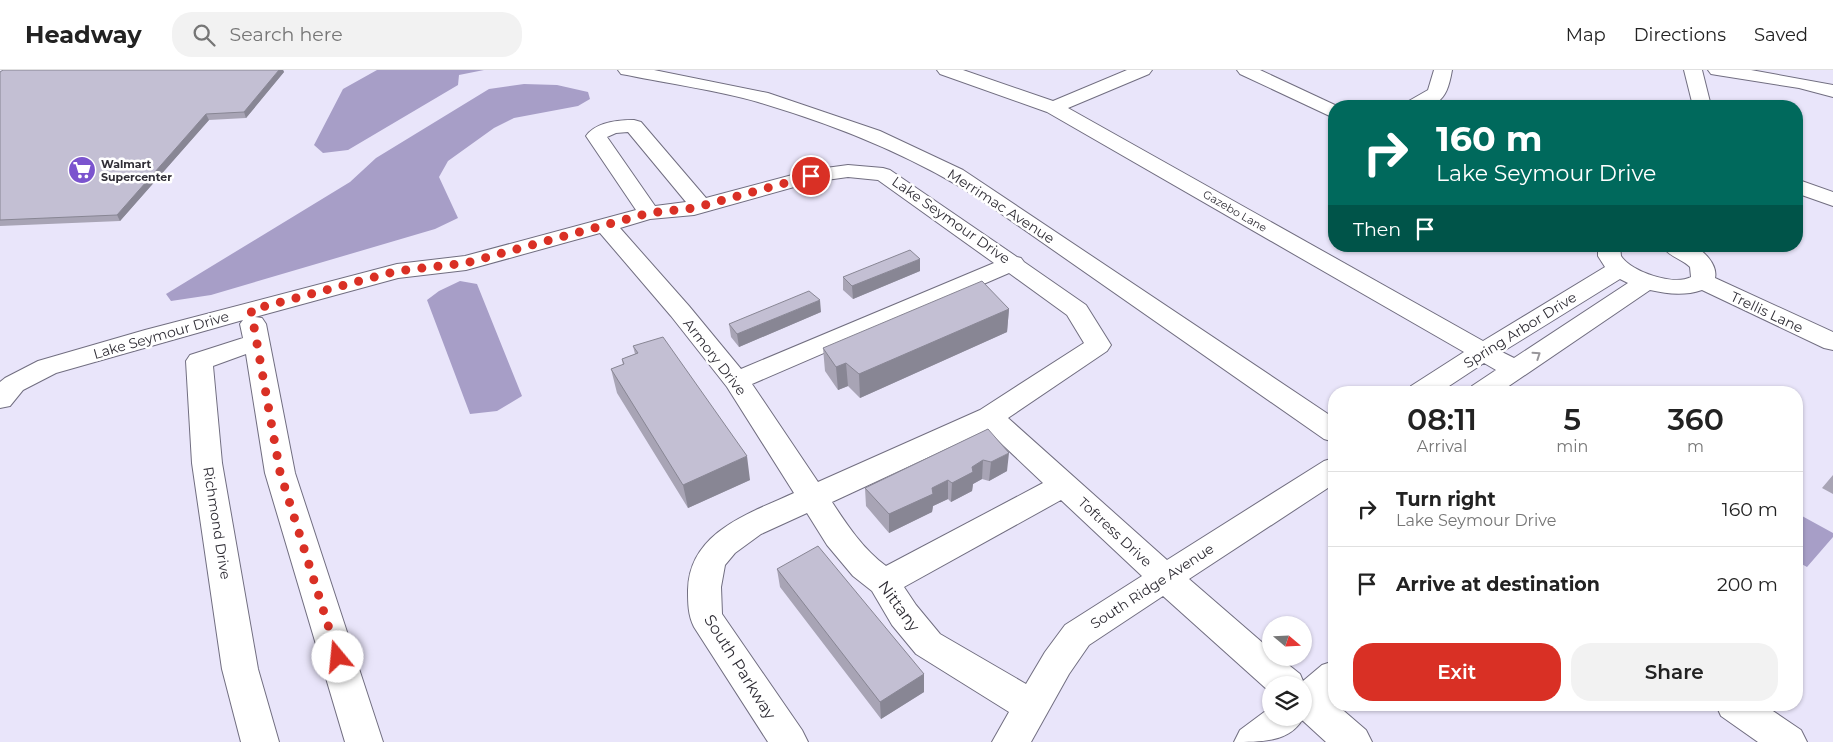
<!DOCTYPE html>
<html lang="en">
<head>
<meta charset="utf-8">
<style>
  :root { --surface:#fff; --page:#f2f2f2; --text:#222; --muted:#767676; --line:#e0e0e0; --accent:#d93025 }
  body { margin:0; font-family:Montserrat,sans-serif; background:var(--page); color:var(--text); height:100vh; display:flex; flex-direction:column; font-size:19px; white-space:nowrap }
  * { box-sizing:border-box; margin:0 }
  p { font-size:16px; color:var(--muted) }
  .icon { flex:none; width:28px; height:28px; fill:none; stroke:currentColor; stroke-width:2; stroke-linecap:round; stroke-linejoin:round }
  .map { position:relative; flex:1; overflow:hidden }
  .drawer { position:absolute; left:1328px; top:316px; width:475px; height:325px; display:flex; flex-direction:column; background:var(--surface); border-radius:20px; box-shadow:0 1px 4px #0004 }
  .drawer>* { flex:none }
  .hud { position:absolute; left:1328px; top:30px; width:475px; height:152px; border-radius:20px; box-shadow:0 1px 4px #0004; background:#00695c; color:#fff; overflow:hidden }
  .needle { width:32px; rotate:109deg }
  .fabs { position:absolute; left:1262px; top:546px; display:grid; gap:10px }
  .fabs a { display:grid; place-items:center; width:50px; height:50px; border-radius:50%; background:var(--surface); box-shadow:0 1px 4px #0004; font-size:25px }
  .pin { position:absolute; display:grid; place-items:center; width:42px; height:42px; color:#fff; margin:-21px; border:2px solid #fff; border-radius:50%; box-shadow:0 1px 5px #0007 }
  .me { position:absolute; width:55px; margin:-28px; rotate:343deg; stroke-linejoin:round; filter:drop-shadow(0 0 4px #0008) }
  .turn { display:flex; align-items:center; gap:18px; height:105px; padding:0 25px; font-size:22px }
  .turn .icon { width:65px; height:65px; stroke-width:2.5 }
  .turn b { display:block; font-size:35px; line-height:42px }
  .then { display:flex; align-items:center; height:48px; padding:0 25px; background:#0003; gap:10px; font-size:19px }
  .eta { display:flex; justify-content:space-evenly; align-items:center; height:85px; text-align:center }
  .eta b { font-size:30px; font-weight:600; line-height:35px }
  .action { display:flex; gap:10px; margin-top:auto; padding:10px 25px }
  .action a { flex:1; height:58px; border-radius:20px; background:var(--accent); color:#fff; font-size:20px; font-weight:600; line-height:58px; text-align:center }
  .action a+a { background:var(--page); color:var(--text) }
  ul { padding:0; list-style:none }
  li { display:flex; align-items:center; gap:15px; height:75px; padding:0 25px; border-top:1px solid var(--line) }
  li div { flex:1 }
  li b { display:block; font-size:19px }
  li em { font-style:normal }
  header { display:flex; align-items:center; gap:30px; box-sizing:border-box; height:70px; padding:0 25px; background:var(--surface); border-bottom:1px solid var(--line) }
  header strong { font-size:24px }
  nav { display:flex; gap:28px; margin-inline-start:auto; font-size:18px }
  .search { width:350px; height:45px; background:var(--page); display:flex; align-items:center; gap:12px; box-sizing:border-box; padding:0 18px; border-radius:20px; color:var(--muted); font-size:19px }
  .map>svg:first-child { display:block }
  .water { fill:#a79ec7 }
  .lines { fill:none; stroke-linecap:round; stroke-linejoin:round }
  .minor-casing { stroke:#716e80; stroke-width:2 }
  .minor { fill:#fff; fill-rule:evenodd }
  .wall { fill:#a8a4b5 }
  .shaded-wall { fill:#888694 }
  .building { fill:#c3bfd3; stroke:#888694 }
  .oneway { stroke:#98969a }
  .route { stroke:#d93025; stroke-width:9; stroke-dasharray:0 16.2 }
  .labels { text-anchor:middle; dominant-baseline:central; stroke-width:5; stroke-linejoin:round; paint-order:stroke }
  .far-poi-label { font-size:11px; font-weight:bold; fill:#302e36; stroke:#fff; text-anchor:start }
  .far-street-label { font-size:11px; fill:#302e36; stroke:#fff }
  .street-label { font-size:14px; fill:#302e36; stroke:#fff }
  .near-street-label { font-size:16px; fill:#302e36; stroke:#fff }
</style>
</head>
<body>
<header>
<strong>Headway</strong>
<div class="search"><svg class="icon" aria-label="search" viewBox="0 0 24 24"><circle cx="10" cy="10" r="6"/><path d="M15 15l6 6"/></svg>Search here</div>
<nav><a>Map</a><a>Directions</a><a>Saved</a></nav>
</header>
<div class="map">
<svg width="1833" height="672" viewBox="0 0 1833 672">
  <rect width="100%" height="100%" fill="#e9e5fa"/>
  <path class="water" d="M377,0H484L459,5L458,15L348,80L323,83L314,75L343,19Z
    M524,14L557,15L588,22L590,29L578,36L514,48L494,58L448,91L439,107L458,148L435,159L211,225L171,231L166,224L350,112L376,88L489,19Z
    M460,211L477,214L522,326L497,341L470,344L427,230L439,221Z
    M1802,446L1833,463V467L1807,497L1796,491V453Z"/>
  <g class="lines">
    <g class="minor-casing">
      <path id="minor" d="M618,0H654L768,23L880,61L963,100L1334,348V372L1324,369L983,131C914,86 836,55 758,32C716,20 670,14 627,5L621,4Z
        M937,0H963L1053,31L1127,0H1152L1149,4L1068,38L1483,271L1605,197L1598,186V176H1620L1621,186C1631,202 1674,216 1691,207L1690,197C1682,189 1668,186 1662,176C1671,176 1681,175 1690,176C1703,178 1718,195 1715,208L1833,262V280L1824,278L1702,220C1684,226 1669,224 1650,220L1500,322H1468L1472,316L1496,300L1484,293L1440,322H1408L1411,316L1464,282L1047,42L940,4ZM1620,209L1628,213L1514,288L1502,282Z
        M1237,0H1260L1337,36H1334V48L1240,4Z
        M1434,0H1452C1446,35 1437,36 1405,36L1407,32L1428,20Z
        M1684,0H1702L1711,36H1693Z
        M1708,0H1751L1833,15V27L1799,18L1717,5L1711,4Z
        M634,50L641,52L706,128L811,100L848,95L883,98L890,100L1017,187L1021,188L1024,192L1086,235L1111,275L1107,281L1008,348L1167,490L1324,391L1334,388V414L1189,509L1271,580V588H1280L1300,604L1303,611L1322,595L1334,591V629L1332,631L1334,635H1337L1366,660L1372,672H1326L1302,650C1289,672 1261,672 1234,672L1240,660L1271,637V648H1304V615H1271V623L1163,526L1089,575L1069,604L1031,672H992L1009,642L916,584L892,555L872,521L853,506L827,475L807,443L761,464L735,483L725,495L721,517L722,544L802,660L808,672H768L694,557C688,545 688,533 688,520C689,462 750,443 794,423L727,317L671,246L600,163L466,200L398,208L255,247L262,248L266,254L295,403L383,672H345L265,403L246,284L213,296L222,393L258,599L279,672H241L222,599L192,393L186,291L190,285L243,268L240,254L243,250L56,303L23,320L10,336L0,338V312L5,308L38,291L145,260L397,194L465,186L636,140L586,66C596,52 618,50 634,50ZM628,62L686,132L655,136L607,67L616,63ZM848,107L878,110L994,193L741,299L689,236L620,158L650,149L694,145L812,112ZM1009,203L1067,245L1084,273L980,340L818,412L752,314ZM987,360L1043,413L886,496C863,479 847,455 832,432ZM1061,430L1142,506L1065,555L1045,582L1026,614L940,564L916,535L904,517Z
        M1796,109L1833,122V136L1796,123Z
        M1716,635H1764L1801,660L1807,672H1758L1721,646Z"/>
    </g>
    <use href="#minor" class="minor"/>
  </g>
  <path class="wall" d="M3,0H283L284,2L246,48L209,50L120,151L0,156V2Z
    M920,201L853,229L843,220V207Z
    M1009,239L1007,262L860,328L848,316L838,320L825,301L823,278Z
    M821,242L739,277L731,267L729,254Z
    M633,276L750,410L688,438L617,323L611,299L623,295L622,289L635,284Z
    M988,359L1007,401L989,411L982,409L973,414L972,421L951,432L948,429L933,436L932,442L889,463L866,436L865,418Z
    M1833,405V424L1822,418Z
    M777,499L924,604V622L881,649L780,517Z"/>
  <path class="shaded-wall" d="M279,0H283L284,2L246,48L244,42Z
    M206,44L209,50L120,151L117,145Z
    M920,189V201L853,229L852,216Z
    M820,230L821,242L739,277L737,264Z
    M1009,239L1007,262L860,328L859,304Z
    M846,293L848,316L838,320L836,297Z
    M1009,383L1007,401L989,411L991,392Z
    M747,386L750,410L688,438L683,415Z
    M983,390L982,409L973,414L972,421L951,432L952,413L972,397Z
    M948,410V429L933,436L932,442L889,463V444L932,418Z
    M924,604V622L881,649L880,632Z"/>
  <path class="building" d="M3,0H279L244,42L206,44L117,145L0,150V2Z
    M910,180L920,189L852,216L843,207Z
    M982,211L1009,239L859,304L846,293L836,297L823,278Z
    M809,221L820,230L737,264L729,254Z
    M663,267L747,386L683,415L611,299L624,294L622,289L638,283L633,276Z
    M988,359L1009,383L991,392L983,390L972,397L973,402L952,413L948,410L932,418L933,424L889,444L865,418Z
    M818,476L924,604L880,632L777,499Z"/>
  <defs><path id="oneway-chevron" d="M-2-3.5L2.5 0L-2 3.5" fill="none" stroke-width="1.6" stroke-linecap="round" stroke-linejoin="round" transform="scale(1.25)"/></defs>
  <use class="oneway" href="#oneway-chevron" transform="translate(1537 285) rotate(-34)"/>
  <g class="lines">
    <path class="route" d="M338,587L280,402L251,240L397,201L466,193L649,143L694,138L811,106"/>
  </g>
  <defs>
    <g id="supermarket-disc" transform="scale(1.4375)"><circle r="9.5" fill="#7b54ce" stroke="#fff"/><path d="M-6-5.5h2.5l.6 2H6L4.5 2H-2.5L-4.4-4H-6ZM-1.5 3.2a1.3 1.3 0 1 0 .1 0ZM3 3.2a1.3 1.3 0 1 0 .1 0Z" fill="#fff"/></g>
  </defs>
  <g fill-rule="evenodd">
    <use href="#supermarket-disc" x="82" y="100"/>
  </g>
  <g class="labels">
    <g class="far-poi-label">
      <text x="101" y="94">Walmart<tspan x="101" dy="13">Supercenter</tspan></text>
    </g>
    <g class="far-street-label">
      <text transform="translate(1235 141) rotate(30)">Gazebo Lane</text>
    </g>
    <g class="street-label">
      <text transform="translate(1001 136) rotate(33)">Merrimac Avenue</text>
      <text transform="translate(951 150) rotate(35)">Lake Seymour Drive</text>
      <text transform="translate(1767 242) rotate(25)">Trellis Lane</text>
      <text transform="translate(1520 260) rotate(-32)">Spring Arbor Drive</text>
      <text transform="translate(161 265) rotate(-16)">Lake Seymour Drive</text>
      <text transform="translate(715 287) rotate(52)">Armory Drive</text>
      <text transform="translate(217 453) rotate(81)">Richmond Drive</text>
      <text transform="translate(1115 462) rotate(43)">Toftress Drive</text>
      <text transform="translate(1152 516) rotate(-33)">South Ridge Avenue</text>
    </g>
    <g class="near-street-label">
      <text transform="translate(899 536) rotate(54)">Nittany</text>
      <text transform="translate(740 597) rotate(58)">South Parkway</text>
    </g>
  </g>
</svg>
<div class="fabs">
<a><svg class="needle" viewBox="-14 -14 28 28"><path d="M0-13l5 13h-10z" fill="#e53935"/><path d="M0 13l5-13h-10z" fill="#767676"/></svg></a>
<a><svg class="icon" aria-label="layers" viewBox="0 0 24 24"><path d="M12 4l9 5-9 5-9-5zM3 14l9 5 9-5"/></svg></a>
</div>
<div class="pin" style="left:811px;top:106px;background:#d93025"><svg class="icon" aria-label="arrive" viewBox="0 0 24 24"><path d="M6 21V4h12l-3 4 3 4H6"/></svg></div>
<svg class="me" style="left:338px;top:587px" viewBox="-20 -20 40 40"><circle r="19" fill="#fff"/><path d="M0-13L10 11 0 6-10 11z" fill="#d93025"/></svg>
<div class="hud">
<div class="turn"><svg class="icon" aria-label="right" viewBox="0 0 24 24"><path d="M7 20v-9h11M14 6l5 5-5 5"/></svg><div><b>160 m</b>Lake Seymour Drive</div></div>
<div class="then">Then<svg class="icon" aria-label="arrive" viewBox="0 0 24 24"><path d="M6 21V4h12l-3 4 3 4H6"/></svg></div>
</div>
<section class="drawer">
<div class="eta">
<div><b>08:11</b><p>Arrival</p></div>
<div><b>5</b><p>min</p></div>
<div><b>360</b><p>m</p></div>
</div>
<ul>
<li><svg class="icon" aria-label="right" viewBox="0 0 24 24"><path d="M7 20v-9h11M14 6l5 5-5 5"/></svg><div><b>Turn right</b><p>Lake Seymour Drive</p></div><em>160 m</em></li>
<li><svg class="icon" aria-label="arrive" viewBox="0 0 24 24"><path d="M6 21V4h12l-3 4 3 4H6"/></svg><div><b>Arrive at destination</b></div><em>200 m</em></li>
</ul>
<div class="action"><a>Exit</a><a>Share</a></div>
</section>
</div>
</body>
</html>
